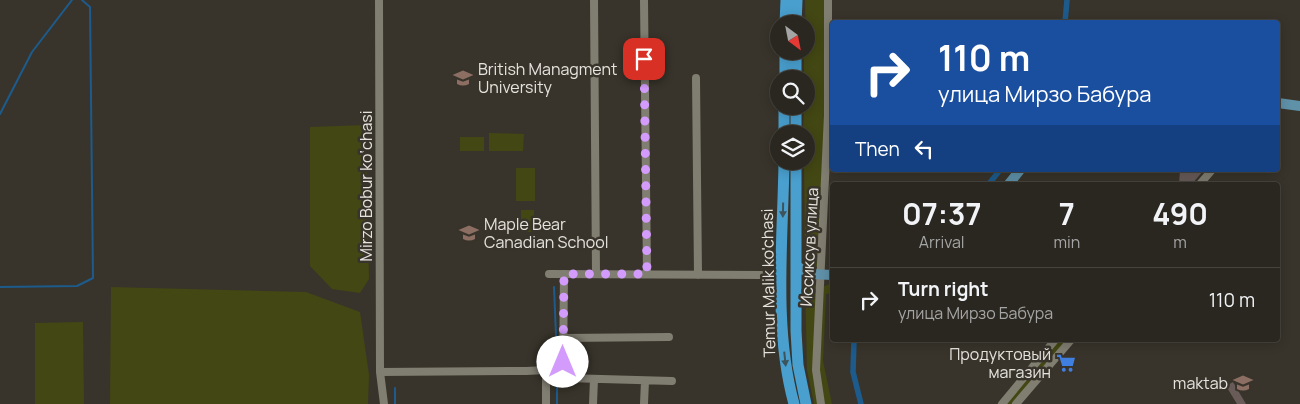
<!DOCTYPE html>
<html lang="en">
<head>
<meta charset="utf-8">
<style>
  :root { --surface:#2a2720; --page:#322f29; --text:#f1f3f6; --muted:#a5a5a5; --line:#46443e }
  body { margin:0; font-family:Manrope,sans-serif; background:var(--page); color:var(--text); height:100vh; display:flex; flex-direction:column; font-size:19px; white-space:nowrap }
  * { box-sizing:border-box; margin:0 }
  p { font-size:16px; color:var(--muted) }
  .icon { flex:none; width:28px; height:28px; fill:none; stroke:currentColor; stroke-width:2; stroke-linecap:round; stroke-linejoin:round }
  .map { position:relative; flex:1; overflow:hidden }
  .sheet { position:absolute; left:830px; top:182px; width:450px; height:160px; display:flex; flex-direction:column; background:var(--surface); border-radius:5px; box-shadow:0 2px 12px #0003,0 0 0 1px var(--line) }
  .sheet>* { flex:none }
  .hud { position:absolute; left:830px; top:20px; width:450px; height:152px; border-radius:5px; box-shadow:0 2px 12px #0003,0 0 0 1px var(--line); background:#1a4fa0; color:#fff; overflow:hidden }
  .needle { width:32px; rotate:148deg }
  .buttons { position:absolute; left:770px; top:15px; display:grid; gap:10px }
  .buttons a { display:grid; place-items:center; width:45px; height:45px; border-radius:50%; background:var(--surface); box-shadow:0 2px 12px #0003,0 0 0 1px var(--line); font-size:25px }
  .pin { position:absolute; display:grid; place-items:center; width:42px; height:42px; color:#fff; margin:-21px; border-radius:10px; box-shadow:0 2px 8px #0006 }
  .me { position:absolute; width:55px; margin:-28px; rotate:0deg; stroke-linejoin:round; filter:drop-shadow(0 0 4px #0008) }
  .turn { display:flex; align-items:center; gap:18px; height:105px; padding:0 25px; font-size:22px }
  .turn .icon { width:65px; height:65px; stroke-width:2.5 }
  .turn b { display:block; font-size:35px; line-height:42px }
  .then { display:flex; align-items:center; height:48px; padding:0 25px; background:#0003; gap:10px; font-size:19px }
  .eta { display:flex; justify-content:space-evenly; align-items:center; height:85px; text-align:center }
  .eta b { font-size:30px; font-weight:700; line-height:35px }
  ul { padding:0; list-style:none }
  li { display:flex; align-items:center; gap:15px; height:65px; padding:0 25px; border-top:1px solid var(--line) }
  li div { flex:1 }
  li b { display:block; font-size:19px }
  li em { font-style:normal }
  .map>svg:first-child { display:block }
  .green { fill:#434713 }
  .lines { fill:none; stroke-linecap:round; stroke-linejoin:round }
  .stream { stroke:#1d5b8d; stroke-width:2 }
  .canal { stroke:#1d5b8d; stroke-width:5.5 }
  .building { fill:#685b58 }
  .minor { stroke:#807d71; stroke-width:8 }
  .major { stroke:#5f91a9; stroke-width:10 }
  .highway { stroke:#499fce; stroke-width:11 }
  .oneway { fill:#3d545c }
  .route { stroke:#d39cfc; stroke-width:9; stroke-dasharray:0 16.2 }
  .labels { text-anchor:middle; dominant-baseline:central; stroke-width:5; stroke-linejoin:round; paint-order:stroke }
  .poi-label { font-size:16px; fill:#e5e3dd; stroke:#38342b; text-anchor:start }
  .street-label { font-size:16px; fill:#e5e3dd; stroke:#38342b }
</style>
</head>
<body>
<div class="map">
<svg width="1300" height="404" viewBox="0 0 1300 404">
  <rect width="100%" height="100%" fill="#38342b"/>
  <path class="green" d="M805,0H828V115L818,267L806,266L805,259L804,161H806V134H803C803,115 806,98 806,79H804V51H806Z
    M366,125L369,279L360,293L332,289L310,266V127Z
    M489,133L524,134L523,151H489Z
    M460,137H484V151H460Z
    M516,168H535V201H516Z
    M521,210H534V232H521Z
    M805,283L825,286L832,283V293L826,294L823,361L832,404H814L807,370Z
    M111,287L306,292L360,312L369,375L368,404H110Z
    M83,322L84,404H35V323Z
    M1055,340H1071L1016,404H1002Z"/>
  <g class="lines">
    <path class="stream" d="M0,114L32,52L72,0
      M0,287L77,286L93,278L90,7L82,0
      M554,287L557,359
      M557,364V404
      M395,388V404"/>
    <path class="canal" d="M1065,22L1067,0
      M988,185L1000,170
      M854,340L853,372L861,404"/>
  </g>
  <path class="building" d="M1180,170H1204L1191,185H1179Z
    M1233,382L1246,404H1237L1226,386Z"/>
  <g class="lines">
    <path class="minor" d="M379,0L380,372L384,404
      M594,0L596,274
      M644,0L647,274
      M696,78L698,275
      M1199,185L1212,170
      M549,274L782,275
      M564,274L563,371L566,378L672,381
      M563,338L669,337
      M380,372L526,371L546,370L551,362H563
      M546,404V370
      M593,404L594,379
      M644,404L645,381
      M821,404L816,370L828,115V0
      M1002,404L1055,340
      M1016,404L1071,340"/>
    <path class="major" d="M1278,103L1300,106
      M1008,185L1020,170
      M796,266L811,274L832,275"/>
    <path class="highway" d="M785,24L786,0
      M796,24L797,0
      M785,79V51
      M796,79V51
      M784,134V106
      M796,134V106
      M784,161C783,239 773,328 794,404
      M796,161V331L798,365L806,404"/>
  </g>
  <defs><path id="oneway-solid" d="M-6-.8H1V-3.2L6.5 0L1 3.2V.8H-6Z" transform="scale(1.25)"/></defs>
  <g class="oneway">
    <use href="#oneway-solid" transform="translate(783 210) rotate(91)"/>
    <use href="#oneway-solid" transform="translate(785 359) rotate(84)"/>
  </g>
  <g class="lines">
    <path class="route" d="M563,362L564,274H647L644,59"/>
  </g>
  <defs>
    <g id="university-bare" transform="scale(1.5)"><path d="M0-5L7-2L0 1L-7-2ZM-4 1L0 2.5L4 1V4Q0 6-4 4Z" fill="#8d6e63" stroke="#38342b" stroke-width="2.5" paint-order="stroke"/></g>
    <g id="school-bare" transform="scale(1.5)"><path d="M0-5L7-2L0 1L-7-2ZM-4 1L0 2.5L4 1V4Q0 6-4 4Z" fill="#8d6e63" stroke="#38342b" stroke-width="2.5" paint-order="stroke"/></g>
    <g id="supermarket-bare" transform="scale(1.5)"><path d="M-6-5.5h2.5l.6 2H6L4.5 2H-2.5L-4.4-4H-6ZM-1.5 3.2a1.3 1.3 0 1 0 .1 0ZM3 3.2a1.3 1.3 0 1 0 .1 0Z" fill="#3f7fe0" stroke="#38342b" stroke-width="2.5" paint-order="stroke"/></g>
  </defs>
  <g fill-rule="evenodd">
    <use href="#university-bare" x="463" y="78"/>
    <use href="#school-bare" x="469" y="233"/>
    <use href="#supermarket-bare" x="1066" y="363"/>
    <use href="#school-bare" x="1243" y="383"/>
  </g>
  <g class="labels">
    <g class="poi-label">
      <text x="478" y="69">British Managment<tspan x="478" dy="18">University</tspan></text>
      <text x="484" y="224">Maple Bear<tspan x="484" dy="18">Canadian School</tspan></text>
      <text x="1051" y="354" text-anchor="end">Продуктовый<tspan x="1051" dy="18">магазин</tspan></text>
      <text x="1228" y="383" text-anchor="end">maktab</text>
    </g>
    <g class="street-label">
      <text transform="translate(366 186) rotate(-90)">Mirzo Bobur ko‘chasi</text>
      <text transform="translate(809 247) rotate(-87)">Иссиксув улица</text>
      <text transform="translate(768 283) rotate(-91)">Temur Malik ko'chasi</text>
    </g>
  </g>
</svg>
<div class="buttons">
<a><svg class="needle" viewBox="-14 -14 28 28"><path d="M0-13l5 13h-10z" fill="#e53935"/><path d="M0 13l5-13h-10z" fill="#a5a5a5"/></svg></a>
<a><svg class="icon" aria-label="search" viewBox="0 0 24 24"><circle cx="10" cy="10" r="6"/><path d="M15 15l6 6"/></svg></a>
<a><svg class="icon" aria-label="layers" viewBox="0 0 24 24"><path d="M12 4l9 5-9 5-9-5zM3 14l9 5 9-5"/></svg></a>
</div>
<div class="pin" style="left:644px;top:59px;background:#d93025"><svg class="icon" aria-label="arrive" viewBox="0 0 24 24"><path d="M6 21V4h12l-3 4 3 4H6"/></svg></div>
<svg class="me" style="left:563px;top:362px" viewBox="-20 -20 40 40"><circle r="19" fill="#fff"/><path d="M0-13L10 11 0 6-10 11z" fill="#d39cfc"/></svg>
<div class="hud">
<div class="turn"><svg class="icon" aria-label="right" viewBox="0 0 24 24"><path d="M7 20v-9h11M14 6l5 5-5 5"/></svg><div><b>110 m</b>улица Мирзо Бабура</div></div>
<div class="then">Then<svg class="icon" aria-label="left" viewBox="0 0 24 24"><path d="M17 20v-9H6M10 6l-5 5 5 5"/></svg></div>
</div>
<section class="sheet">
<div class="eta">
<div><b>07:37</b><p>Arrival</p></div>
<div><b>7</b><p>min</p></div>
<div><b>490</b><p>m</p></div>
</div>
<ul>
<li><svg class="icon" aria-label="right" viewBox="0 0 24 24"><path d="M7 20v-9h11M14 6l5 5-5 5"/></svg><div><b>Turn right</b><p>улица Мирзо Бабура</p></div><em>110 m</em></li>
</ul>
</section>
</div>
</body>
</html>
